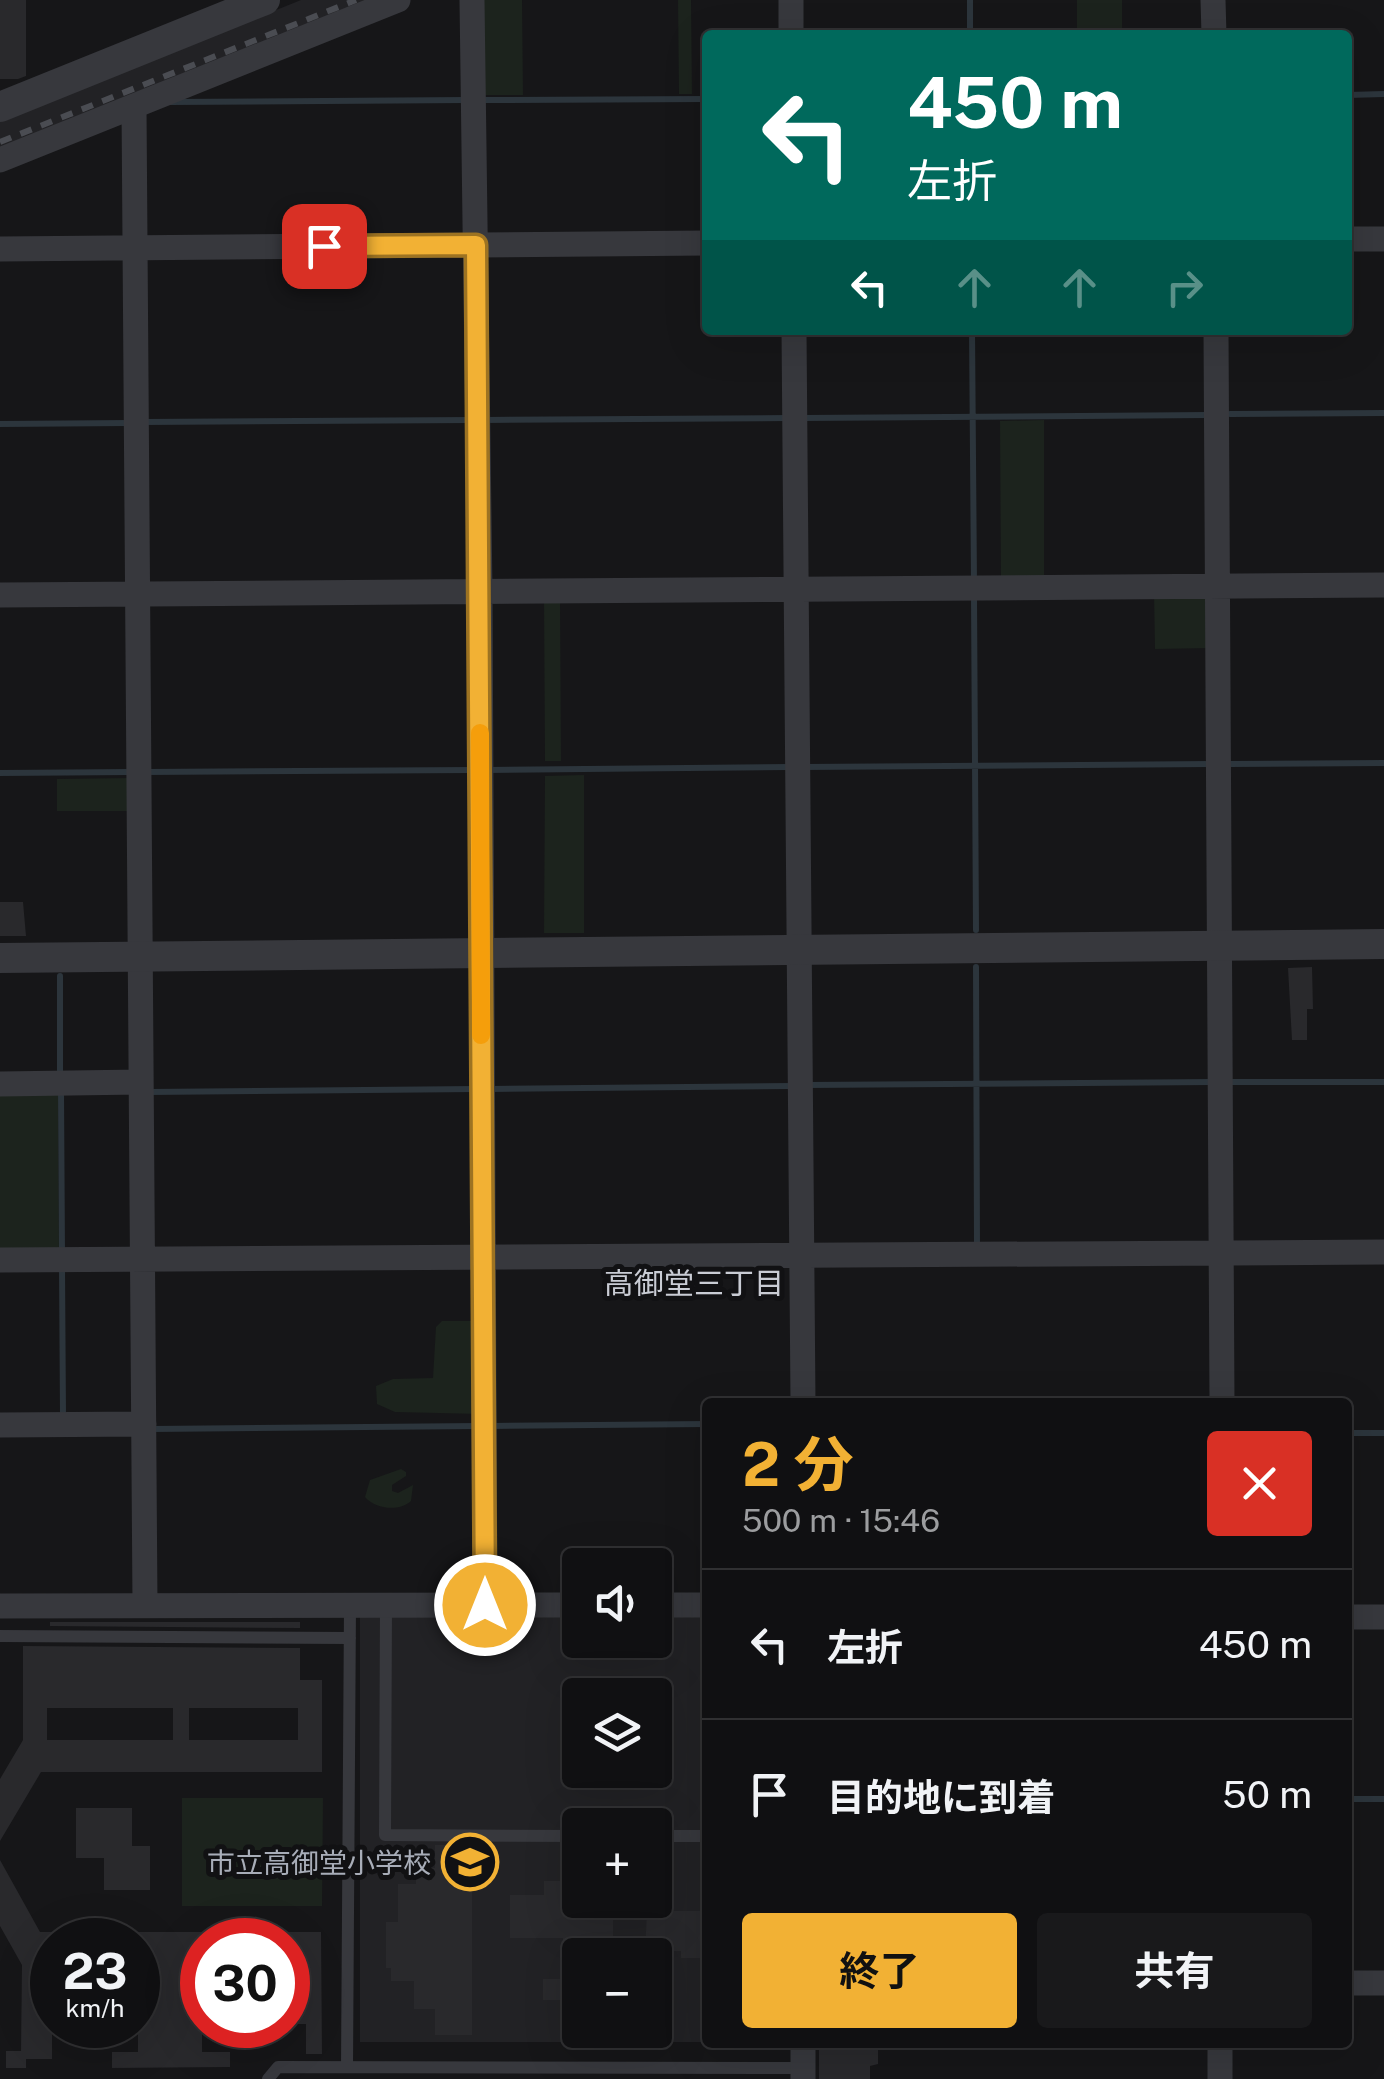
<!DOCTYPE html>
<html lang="ja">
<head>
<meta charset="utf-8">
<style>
  :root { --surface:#101012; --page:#19191b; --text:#f1f3f6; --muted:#9c9d9f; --line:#303032; --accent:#f2b134 }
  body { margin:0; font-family:"Public Sans","Noto Sans JP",sans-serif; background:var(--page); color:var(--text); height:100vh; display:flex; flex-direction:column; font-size:38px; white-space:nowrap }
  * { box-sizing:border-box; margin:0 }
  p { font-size:32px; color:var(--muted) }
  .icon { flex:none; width:55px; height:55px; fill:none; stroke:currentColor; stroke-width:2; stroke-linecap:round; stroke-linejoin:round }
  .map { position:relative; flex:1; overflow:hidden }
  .panel { position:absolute; left:702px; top:1398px; width:650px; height:650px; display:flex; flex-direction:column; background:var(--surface); border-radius:10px; box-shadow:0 10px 40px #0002,0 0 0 2px var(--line) }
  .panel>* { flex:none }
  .guide { position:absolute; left:702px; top:30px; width:650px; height:305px; border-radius:10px; box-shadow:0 10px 40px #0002,0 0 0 2px var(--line); background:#00695c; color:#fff; overflow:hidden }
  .fabs { position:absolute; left:562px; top:1548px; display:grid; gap:20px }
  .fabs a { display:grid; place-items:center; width:110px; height:110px; border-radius:10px; background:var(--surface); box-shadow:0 10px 40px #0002,0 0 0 2px var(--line); font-size:50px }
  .speed { position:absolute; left:30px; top:1918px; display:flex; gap:20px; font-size:50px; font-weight:700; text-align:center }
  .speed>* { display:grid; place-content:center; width:130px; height:130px; border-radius:50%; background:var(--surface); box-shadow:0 10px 40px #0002,0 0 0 2px var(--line); line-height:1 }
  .speed small { font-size:25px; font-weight:400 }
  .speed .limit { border:15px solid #d22; background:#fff; color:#111 }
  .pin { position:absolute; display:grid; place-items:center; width:85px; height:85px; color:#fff; margin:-42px; border-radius:20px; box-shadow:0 5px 15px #0006 }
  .me { position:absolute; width:110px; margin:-55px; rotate:0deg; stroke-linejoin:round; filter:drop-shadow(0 0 8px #0008) }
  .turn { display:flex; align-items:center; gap:35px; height:210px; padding:0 40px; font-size:45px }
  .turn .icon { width:130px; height:130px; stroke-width:2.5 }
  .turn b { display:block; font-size:70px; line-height:85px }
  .lanes { display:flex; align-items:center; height:95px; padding:0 40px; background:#0003; justify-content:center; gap:50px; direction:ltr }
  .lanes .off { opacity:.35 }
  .round { display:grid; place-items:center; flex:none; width:105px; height:105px; border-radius:10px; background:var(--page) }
  .headline { display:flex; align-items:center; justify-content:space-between; height:170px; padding:0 40px }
  h1 { font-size:60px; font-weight:700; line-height:75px; color:var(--accent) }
  .action { display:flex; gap:20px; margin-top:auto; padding:20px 40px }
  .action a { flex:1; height:115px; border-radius:10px; background:var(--accent); color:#111; font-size:40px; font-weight:700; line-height:115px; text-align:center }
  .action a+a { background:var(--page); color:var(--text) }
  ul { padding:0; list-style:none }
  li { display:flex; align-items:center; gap:30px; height:150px; padding:0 40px; border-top:2px solid var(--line) }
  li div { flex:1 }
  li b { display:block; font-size:38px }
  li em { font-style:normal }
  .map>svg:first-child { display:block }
  .built { fill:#222225; fill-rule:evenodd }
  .green { fill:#1c231d }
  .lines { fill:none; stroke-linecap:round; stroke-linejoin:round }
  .stream { stroke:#2c353c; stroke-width:6 }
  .building { fill:#29292c; fill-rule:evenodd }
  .service { stroke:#37383d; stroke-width:12 }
  .minor { stroke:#37383d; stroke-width:25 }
  .tertiary { stroke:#37383d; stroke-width:30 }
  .rail { stroke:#4a4c52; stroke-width:6; stroke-dasharray:12 10; stroke-linecap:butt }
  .route-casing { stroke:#9d7322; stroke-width:25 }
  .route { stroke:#f2b134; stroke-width:18 }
  .slow { stroke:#f59e0b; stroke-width:18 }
  .labels { text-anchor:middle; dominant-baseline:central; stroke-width:10; stroke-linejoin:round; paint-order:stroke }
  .poi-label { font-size:28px; fill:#a8adb8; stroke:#111113; text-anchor:end }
  .neighbourhood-label { font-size:30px; fill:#c9ccd4; stroke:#111113 }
</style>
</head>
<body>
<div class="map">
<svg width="1384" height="2079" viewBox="0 0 1384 2079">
  <rect width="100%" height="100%" fill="#161618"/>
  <path class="built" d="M301,0H385L0,154V121Z
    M360,1612H580V1640H655V1612H707V2042H360ZM580,1695H655V1770H580ZM580,1825H655V1900H580ZM580,1955H655V2030H580Z"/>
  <path class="green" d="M480,0H522L523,95H481Z
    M678,0H691L692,94H679Z
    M1077,0H1122V35H1077Z
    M1044,420V582H1001L1000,421Z
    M1154,592H1203L1211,600V648L1155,649Z
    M544,597H560L561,761H545Z
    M584,775V933H544L545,776Z
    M133,778V811H57V779Z
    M0,1095H58L59,1256H0Z
    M442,1321H480L481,1414L395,1412L377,1404L376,1386L393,1379L433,1378L436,1327Z
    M401,1469L406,1472V1476L392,1485V1491L398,1493L413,1485L411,1501C399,1512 375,1509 365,1497L370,1480Z
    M182,1798H323L322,1906H182Z"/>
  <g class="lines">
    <path class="stream" d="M970,0V35
      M1348,95L1384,94
      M482,100L708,99
      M170,102L467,100
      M972,330L974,583
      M1230,414L1384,413
      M803,418L1208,415
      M486,420L788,418
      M144,422L473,420
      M0,424L129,423
      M974,596L976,930
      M1229,764L1384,763
      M803,767L1211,764
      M487,770L789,767
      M146,772L473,770
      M0,773L132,772
      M976,967L977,1247
      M60,976V1075
      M1230,1082H1384
      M807,1085L1213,1082
      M490,1089L792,1086
      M61,1091L62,1254
      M149,1092L476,1089
      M62,1268L63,1415
      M491,1426L708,1424
      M152,1429L479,1426
      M1348,1433H1384
      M1348,1799H1384"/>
  </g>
  <path class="building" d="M0,0H26V76L18,79H0Z
    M0,902H23L26,936H0Z
    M1312,967L1313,1009H1307V1040H1292L1288,968Z
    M50,1622H300V1628L50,1626Z
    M23,1646L300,1648V1680H322V1772H41L0,1841V1779L23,1740ZM47,1708H173V1740H47ZM189,1708H298V1740H189Z
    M76,1808H132V1846H150V1890H104V1858H76Z
    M435,1845H472V2035H435V2009H414V1981H391V1968H386V1922H398V1884H416V1868H435Z
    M563,1846H580V1900H601V1917H613V1937H601V1955H580V2040H563V2000H543V1979H563V1938H510V1895H544V1881H563Z
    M0,1860L40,1932H52V2059H26V2068H6V2051H21L22,1965L0,1926Z
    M647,1911H708V1958H681V1951H645Z
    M138,1932H202V2052H230V2067L112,2068V2052H138Z
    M288,1932H321L322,2054H306V2024H288Z
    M819,2043H878V2064L870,2066V2079H819Z"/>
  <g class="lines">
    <path class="service" d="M386,1605L385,1835L580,1836
      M0,1636L350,1638
      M655,1836H708
      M347,2067L350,1605
      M268,2079L278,2067L803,2068"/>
    <path class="minor" d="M472,0L480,591L485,1605
      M791,0V35
      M1213,0L1214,35
      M134,107L145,1605
      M0,160L398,0
      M1348,239H1384
      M0,249L708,243
      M794,330L803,1402
      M1216,330L1222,1402
      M0,595L1384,585
      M0,1084L141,1082
      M0,1260L1384,1252
      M0,1425L144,1424
      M655,1605H708
      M0,1606L580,1605
      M1348,1617H1384
      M1348,1983H1384
      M803,2042V2079
      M1220,2079V2042"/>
    <path class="tertiary" d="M0,107L265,0
      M0,958L1384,944"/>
    <path class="rail" d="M0,142L356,0"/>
  </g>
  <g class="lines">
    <g class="route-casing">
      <path id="route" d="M324,246L476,245L485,1605"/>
    </g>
    <use href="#route" class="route"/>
    <path class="slow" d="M480,733L481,1035"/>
  </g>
  <defs>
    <g id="school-ring" transform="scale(2.875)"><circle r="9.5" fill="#111113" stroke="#f2b134" stroke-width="1.5"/><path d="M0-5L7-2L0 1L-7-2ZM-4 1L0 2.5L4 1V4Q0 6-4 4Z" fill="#f2b134"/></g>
  </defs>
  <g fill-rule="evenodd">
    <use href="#school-ring" x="470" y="1862"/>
  </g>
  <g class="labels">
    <g class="poi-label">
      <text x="431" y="1862">市立高御堂小学校</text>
    </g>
    <g class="neighbourhood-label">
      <text x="694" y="1283">高御堂三丁目</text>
    </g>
  </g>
</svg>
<div class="fabs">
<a><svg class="icon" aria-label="sound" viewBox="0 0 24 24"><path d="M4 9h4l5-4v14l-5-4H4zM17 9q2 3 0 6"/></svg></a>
<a><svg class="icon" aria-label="layers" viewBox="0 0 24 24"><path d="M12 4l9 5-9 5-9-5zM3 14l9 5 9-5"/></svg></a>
<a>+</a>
<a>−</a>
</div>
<div class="speed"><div>23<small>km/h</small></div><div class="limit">30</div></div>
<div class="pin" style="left:324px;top:246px;background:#d93025"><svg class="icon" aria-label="arrive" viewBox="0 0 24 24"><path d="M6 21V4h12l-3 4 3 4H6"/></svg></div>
<svg class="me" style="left:485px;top:1605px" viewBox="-20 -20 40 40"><circle r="17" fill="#f2b134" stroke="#fff" stroke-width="3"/><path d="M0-11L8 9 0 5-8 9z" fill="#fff"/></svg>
<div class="guide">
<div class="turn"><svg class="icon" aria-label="left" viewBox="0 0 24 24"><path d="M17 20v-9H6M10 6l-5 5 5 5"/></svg><div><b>450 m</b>左折</div></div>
<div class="lanes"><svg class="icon" aria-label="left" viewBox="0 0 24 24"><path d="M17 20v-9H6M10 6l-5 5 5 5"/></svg><svg class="icon off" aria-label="ahead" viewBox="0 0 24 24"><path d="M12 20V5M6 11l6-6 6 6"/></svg><svg class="icon off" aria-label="ahead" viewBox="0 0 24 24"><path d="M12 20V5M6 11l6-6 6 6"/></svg><svg class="icon off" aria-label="right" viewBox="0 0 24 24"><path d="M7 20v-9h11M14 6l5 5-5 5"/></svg></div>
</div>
<section class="panel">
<div class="headline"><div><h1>2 分</h1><p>500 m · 15:46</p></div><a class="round" style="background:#d93025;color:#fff"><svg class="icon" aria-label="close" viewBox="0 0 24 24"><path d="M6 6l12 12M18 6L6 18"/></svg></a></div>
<ul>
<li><svg class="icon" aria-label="left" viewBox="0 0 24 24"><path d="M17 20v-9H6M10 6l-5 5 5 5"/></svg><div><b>左折</b></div><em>450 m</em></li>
<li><svg class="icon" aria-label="arrive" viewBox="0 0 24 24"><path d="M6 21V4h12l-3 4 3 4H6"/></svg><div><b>目的地に到着</b></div><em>50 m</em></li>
</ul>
<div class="action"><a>終了</a><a>共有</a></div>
</section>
</div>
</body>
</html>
